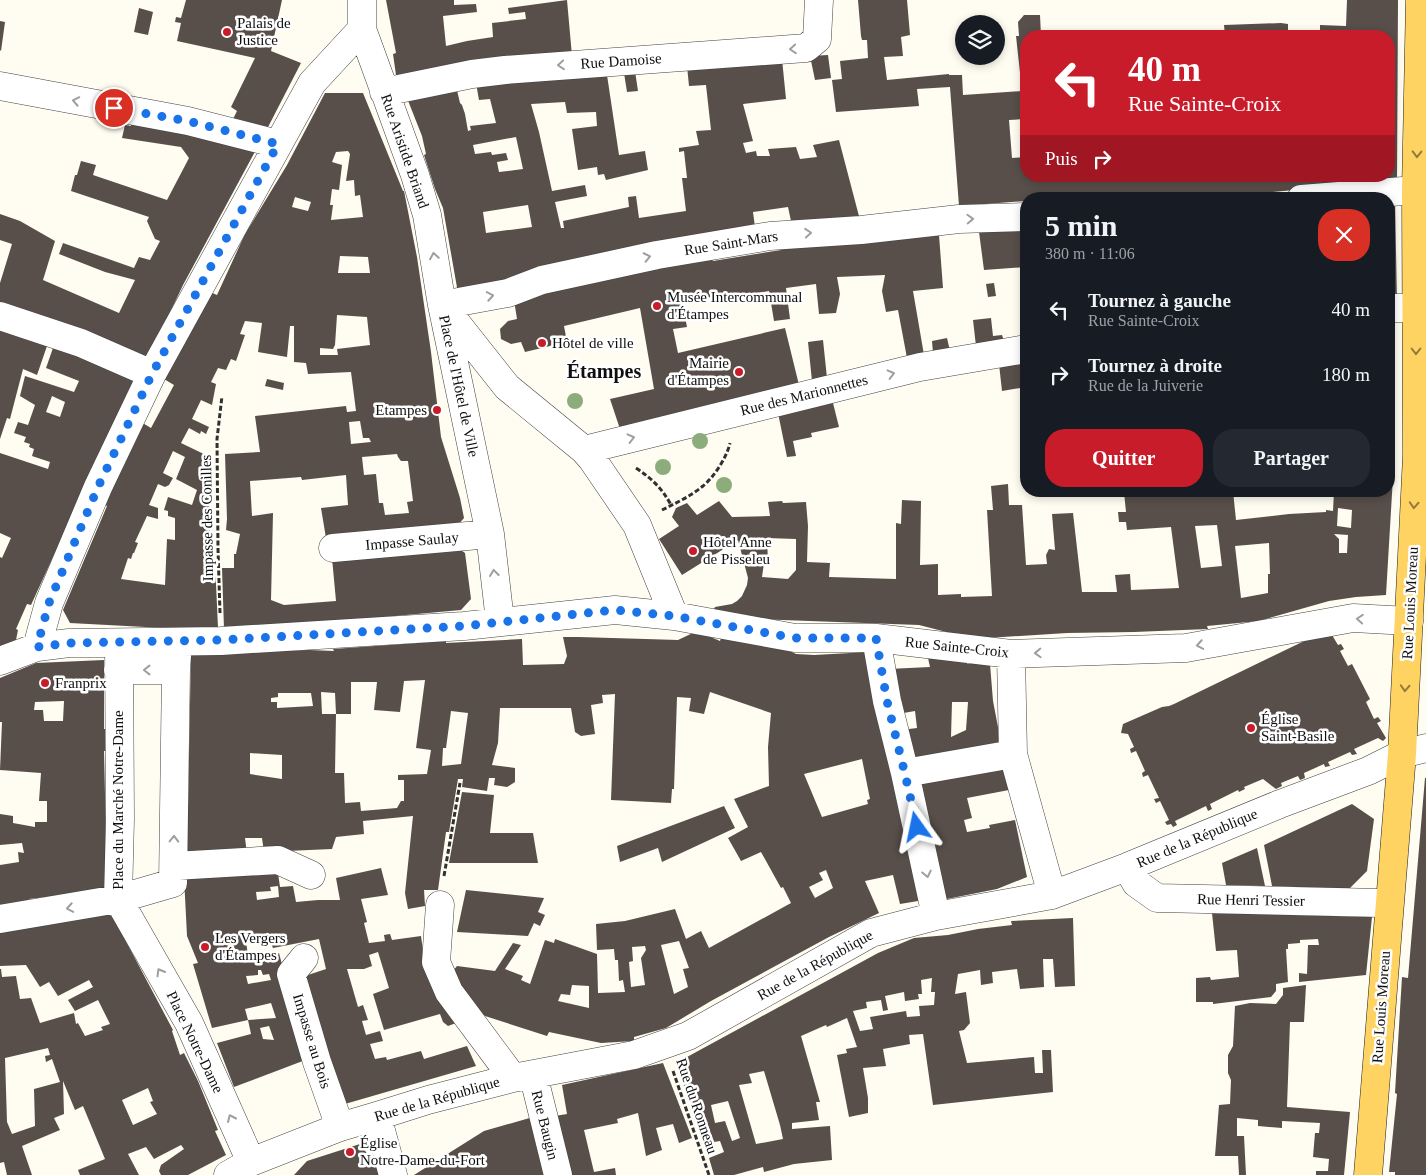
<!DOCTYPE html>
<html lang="fr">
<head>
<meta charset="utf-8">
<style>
  :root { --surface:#171b24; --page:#242831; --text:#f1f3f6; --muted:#9ea1a6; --accent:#c91c2b }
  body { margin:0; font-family:Georgia,serif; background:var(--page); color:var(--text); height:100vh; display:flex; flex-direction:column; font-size:19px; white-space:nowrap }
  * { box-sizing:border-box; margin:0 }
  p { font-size:16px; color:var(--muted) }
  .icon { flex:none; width:28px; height:28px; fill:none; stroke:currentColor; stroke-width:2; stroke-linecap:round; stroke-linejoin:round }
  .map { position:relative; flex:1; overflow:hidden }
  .details { position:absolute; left:1020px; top:192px; width:375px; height:305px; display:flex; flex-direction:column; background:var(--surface); border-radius:20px; box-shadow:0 2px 8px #0003 }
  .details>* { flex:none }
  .guide { position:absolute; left:1020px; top:30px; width:375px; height:152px; border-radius:20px; box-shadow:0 2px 8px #0003; background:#c91c2b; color:#fff; overflow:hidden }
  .tools { position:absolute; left:955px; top:15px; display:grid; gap:10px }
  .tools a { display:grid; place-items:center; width:50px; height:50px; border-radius:50%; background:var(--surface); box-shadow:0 2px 8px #0003; font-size:25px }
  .pin { position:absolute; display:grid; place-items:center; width:42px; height:42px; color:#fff; margin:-21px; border:2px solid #fff; border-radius:50%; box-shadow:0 1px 5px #0007 }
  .me { position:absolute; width:55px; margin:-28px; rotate:348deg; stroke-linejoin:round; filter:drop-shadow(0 0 4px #0008) }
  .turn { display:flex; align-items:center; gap:18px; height:105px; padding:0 25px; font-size:22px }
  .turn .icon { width:65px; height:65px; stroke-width:2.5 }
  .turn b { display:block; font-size:35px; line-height:42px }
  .then { display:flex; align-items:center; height:48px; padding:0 25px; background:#0003; gap:10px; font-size:19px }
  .round { display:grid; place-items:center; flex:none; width:52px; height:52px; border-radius:20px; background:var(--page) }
  .head { display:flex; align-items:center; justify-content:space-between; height:85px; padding:0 25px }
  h1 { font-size:30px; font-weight:700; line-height:38px }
  .primary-button { display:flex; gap:10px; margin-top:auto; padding:10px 25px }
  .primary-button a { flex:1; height:58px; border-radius:20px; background:var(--accent); color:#fff; font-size:20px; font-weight:700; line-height:58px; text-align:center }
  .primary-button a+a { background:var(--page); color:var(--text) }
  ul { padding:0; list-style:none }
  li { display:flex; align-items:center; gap:15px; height:65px; padding:0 25px }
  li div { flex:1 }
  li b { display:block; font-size:19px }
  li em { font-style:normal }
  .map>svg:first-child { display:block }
  .building { fill:#584f4a; fill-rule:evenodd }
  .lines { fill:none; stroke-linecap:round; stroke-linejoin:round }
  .minor-casing { stroke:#424242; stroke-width:29 }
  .major-casing { stroke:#202020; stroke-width:29 }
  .path { stroke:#313131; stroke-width:3; stroke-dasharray:5 2.5; stroke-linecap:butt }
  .minor { stroke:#fff; stroke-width:28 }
  .major { stroke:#ffd361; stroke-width:28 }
  .tree { fill:#8cad7b }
  .oneway { stroke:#9f9f9f }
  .oneway2 { stroke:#937b3c }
  .route { stroke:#1a73e8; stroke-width:9; stroke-dasharray:0 16.2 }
  .poi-dot { fill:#c91c2b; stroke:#fff; stroke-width:2 }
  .labels { text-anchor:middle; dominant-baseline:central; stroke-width:5; stroke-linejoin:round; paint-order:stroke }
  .poi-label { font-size:15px; fill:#0f0f0f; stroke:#fff; text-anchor:start }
  .street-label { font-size:15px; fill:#0f0f0f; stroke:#fff }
  .district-label { font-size:20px; font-weight:bold; fill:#0f0f0f; stroke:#fff }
</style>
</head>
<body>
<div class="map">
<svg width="1426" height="1175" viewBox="0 0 1426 1175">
  <rect width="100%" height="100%" fill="#fffcf1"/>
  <path class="building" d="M186,0H282L271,51L301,63L266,131L232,121L237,111L231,107L255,58L177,41L181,23L175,22L176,17L181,18Z
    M386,0H454V5L476,4L477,12L443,16L446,46L467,41L493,37L492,23L526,19L525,12L509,14L508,8L567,0L572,56L397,82L393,54L396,53Z
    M858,0H907L910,35L901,37L903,56L884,57L887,80L949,74V75H962L963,95L1022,91L1016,36H1019L1018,22L1024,15H1040L1041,36H1026V119L1009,120L1012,158L1026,157V176H1337V186L1196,199H1108L1107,196L1064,199H1026V201L959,206L950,87L917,89L919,106L836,112L832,80L842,79L840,61L868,58L867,40H862L861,36Z
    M1347,0H1398L1397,180L1348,185V176H1389V36H1225L1224,25L1281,23L1288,24V31L1320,33V25L1346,26Z
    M139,8L153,12L148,35L134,32Z
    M0,21L5,22L1,51L0,50Z
    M1113,30L1114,36H1097L1096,31Z
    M828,55L831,78L815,80L810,56Z
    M782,59L786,99L743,104L753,141L743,143L746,153L756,151L757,156H770L768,149L796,147L800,159L817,157L813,145L839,140L860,220L831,218L791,221L788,207L753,212L755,227L500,285L458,293L443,208L435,189L424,155L426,154L422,136L405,93L456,86L460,103L462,105L465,114L468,131L471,130L470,126L496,123L490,99L479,100L476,83L607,75L619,155L645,151L648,170L606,180L604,174L598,175L597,167L578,170L572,129L597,126L596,112L567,113L565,102L531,104L539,132L552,191L585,185L587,196L555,202L561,228H564L563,221L629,207L628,197L636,196L639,218L686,211L682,178H687L684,151L679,152V148L699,145L696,131L711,130L706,85L689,86L687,66ZM516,137L523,169L499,172L497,162L508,160L506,153L492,155L491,152L475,154L473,145ZM528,205L532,227L486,233L483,212Z
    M635,71L638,91L627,92L624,73Z
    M325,93H363L403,191H404L417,257L431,352L441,437L460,498L464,518L458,525L326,538L321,508L348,505L346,475L302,480L301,477L250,481L252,516L273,513L271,600L284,605L336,601L332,558L454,545L465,553L471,599L461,610L296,625L224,629L222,568H234V554H236L240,534L226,530L227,519L225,454L260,452L255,416L346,406L347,412L356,411L351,372L308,374L306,363L294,362V326H290L287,357L258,352L262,323L245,321L240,334L245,335L236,361L231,359L226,370L218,368L211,382L216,384L212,405L201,400L192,419L209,427L206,434L201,431L200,434L189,428L181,443L210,457L209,522L216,584L218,628H164L70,623L63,610L107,506L104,504L141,422L151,428L174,385L164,379L210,292L217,295L245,234L287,165ZM348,151L350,154L346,181L354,180L355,196L360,195L363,217L331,220L333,205H330L332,189L339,190L342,165L332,162L336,152ZM295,197L311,202L308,211L292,207ZM340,256L368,257L370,273H338ZM337,315L367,317L370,345L337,349L338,355H320V348L333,349L335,345ZM360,421L363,438H369L371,442L351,444L349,422ZM173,451L185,457L176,479L197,490L192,505L168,497L164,510L168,511V516L175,518V540L167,539L165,585L121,579L128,558L131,559L133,553H134L138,543L135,542L147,516L158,519V508L149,505L158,484L165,487L169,485L173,478L163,473ZM397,454L398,457L401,461H408L413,501L407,502L409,513L385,515L383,503H379L376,474L364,475L362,457Z
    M131,119L258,146L183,285L147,361L0,307V283L12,244L0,240V214L20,221L55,241L43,280L119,313L135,280L105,272L59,254L63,243L134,268L139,257L150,260L160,241L155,239L147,221L149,217L71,191L75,175H77L81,161L96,165L93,175L167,200L189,158L181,147L122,138L125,125L131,126Z
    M1389,200H1395L1397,301H1389Z
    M1026,228V267L984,270L979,232Z
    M939,235L943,288L913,291L924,355L907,358L898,310L886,312L882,291L885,275L837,277L840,294L836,313L819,314L816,284L786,288L790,319L774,321L769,291L720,299L719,296L682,301L687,327L673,329L678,353L785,328L799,385L620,429L610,399L654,389L640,308L564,326L567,342L525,352L521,342L511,344L501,339L500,329L508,321L517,319L514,300L647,270L712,259L713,261L781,250V248Z
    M994,283L996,296L988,297L986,284Z
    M1389,313L1394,322V346H1389Z
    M991,318L993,336L1002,335L1004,341L976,346L973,320Z
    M0,324L47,346L37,375L23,369L10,419L7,418L0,439Z
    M947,338L950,351L933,353L932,341Z
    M823,340L827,378L812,381L808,342Z
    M53,348L136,376L31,605L27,604L16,629L18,630L16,640L0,647V557L2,558L11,538L0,533V453L48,469L50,462L32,456L34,449L29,447L30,444L24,442L26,437L14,433L18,422L28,425L35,405L20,396L25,376L74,392L79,381L46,368ZM52,396L65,402L60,417L46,412Z
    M1026,360V387L1002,391L999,364Z
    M267,379L284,383L283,390L265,386Z
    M832,399L839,427L811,433L812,437L793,441L796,456L787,457L778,413Z
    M1389,422H1394V449H1389Z
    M1389,459L1394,460L1386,595L1356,597L1329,601L1259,621L1207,626L1208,629L1134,632L1067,633L987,638L966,637L919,625L752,619L714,609L715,607L732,604L737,601L742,596L747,585L748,578L738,540L682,575L659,539L679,526L672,517L676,508L687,503L697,515L719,501L732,517L770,516L768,502L782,501L783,503L806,502L808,526L807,562L830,563L829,577L896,579V523L901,524L902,500L921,501L920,565L938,564V595L961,594V597L992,596L987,510H993L991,486L1008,484L1009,505H1022L1026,565L1047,564L1046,555L1049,549L1055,550L1052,514L1073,513L1082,592H1117L1115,575L1130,574L1131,590L1179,588L1171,527L1127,530L1126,522H1119L1118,512H1126L1124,492L1233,491L1236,520L1289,514L1326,512V510L1333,511L1334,491H1389ZM1338,508L1352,510L1351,528L1337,526ZM1217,525L1222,566L1201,568L1195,526ZM1334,534L1348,535L1347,553H1339V539ZM767,538L796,539V570L788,579L762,577L764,563H768ZM1269,543L1270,574H1268V593L1241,598L1235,546Z
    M1327,630L1332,635L1338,645L1341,644L1344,649L1340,651L1348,666L1352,664L1370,699L1366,702L1374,719L1378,717L1381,721L1377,723L1386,738L1383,741L1378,738L1354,749L1357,754L1352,755L1350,752L1328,762L1330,766L1325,767L1324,764L1304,773L1305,778L1300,780L1298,776L1281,783L1282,786L1276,789L1263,779L1244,787L1245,789L1239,792L1238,790L1210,804L1212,809L1208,811L1206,806L1175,821L1177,825L1173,827L1171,824L1167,825L1165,822L1169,820L1160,801L1156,803L1154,799L1159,798L1148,775L1143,777L1142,773L1145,771L1136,751L1131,753L1130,749L1134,747L1128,734L1121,733L1123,724L1162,707L1169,706L1174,704Z
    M697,631L720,641L721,638L784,648L796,654L814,655L869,652L924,900L900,904L893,875L865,881L879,913L829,937L711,1001L666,1028L634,1037V1041L601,1043L549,1032L547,1036L485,1016L462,993L452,972L457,966L495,971L513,943L521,945L505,969L523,976L521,980L530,984L545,940L554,943L555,939L597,954L598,993L625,992L623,980L619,981L618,960H615L614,949L597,950L596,924L625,921L675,909L686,939L701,931L709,948L791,903L783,887L781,888L761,852L741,861L728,838L748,827L734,799L769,786L768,747L771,713L710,692L704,714L689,711L691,698L677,697L674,789H672L671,803L611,800L615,694L602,695L603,703L591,705L595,734L581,736L575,732L571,708H500L498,743L492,765L515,768V782L507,787L494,785L495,778H489L487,791L462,787L463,779H458L449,832H446L438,890H424L425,906L408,909L405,893L413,816L363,821L364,834L336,837L332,849L264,852L262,838H245L247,854L187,858L191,654L309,650L334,651L333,649L446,641V643L522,639L523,665L564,664L567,656L563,637H579L678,640ZM425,680L416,748L431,750L427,774L398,775V780H404V801H401L397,808L361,811L360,802L345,803L344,773H335L336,714H322L321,692L335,693L336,714H351V682H377L374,710L400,712L404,681ZM278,693H311L313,706L277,708V702H271V698L278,697ZM451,711L468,713L461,764L442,766L443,748H446ZM250,753L282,755V779L250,774ZM862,759L870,799L867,800L868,804L822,817L804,774ZM826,870L833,888L815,898L809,887L823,880L819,873ZM679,941L689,968L683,969L688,987L674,994L661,945ZM645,946L646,950L641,958L645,985L631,987L629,962L633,961L632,947ZM572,985L589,986V1008L558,1001L561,994L570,995Z
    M946,653L967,661V664H990L993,701L1002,748L910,766L901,730L917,728L915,711L898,714L888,669L930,667L928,658ZM952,702H968L966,730L951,737Z
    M104,660V729H106L107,751H104L106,836V890L29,899V901L0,905V865L19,862L18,852L24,853L22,843L0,845V814L13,816V823L35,827V822H47V801H39L41,773L0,770L2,722H0V678L36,663ZM64,701L63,721H44L43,710H34L35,702Z
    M1004,762L1009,790L967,798L972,818L964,820L967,832L990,828L989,825L1015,820L1027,877L997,889L942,900L913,779Z
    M1425,778H1426V1175H1395V1172H1389L1397,1094L1395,1093L1402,977L1408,978Z
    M462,792L494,795L490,833H533L538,863H449Z
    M1352,804L1374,819L1367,871L1349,889L1272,886L1264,845Z
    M724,806L735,828L662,862L658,848L620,862L617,846Z
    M1257,848L1265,886L1226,885L1222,863Z
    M277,866L280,887L293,886L296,902L318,900H340L336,878L381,868L388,895L361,899L367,922L364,923L369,943L385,941L384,935L390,934L392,940L421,936L426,973L456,1023L448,1026L443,1022L440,1014L384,1030L373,994L389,988L378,952L369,955L372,966L364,969H347L358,1007L363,1005L368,1020L362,1021L366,1035L380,1031L383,1041L370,1044L375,1059L386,1057L387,1060L421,1051L424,1059L467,1046L476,1066L338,1106L299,978L326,969L319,939L273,948L270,941H261V939L246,941L248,956L279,953L300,1034L308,1059L234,1087L217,1043L251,1034L248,1020L276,1018L271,1003L245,1009L248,1020L212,1028L193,964L198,963L187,936L184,877ZM278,886L279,897L257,900L256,892L271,891L270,887ZM258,970H261L263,975L269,974L271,980L248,984L246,976L258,975ZM269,1026L274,1040L263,1039L260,1028Z
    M466,890L544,898L538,912L545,915L540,926L534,923L528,936L457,932Z
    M107,913L113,917L173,1030L172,1031L180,1055L184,1053L198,1081L218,1130L215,1131L226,1155L188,1175H161L159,1171L161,1165L184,1149L181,1145L154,1159L146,1147L128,1154L139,1175H80L78,1170L105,1159L83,1106L75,1110L63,1081L64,1114L54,1118L60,1130L22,1146L32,1175H7L4,1162L0,1163V969H1L2,977L16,976L20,999L31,998L40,1023L74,1013L76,1024L78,1023L85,1036L103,1030L101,1027L110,1024L98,1000L75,1011L68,1000L93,987L89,980L58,996L49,982L40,987L26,965L0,966V933ZM48,1048L50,1055L45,1056L46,1062L52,1059L60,1082L34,1089L35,1126L12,1134L7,1122L5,1058ZM148,1088L153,1101L150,1102L157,1114L133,1125L122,1100Z
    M1212,913L1372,917L1366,975L1299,982V973L1307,974L1308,945H1319L1318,939L1300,940V943L1288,944V949H1286L1288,982L1276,984V991L1271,997L1213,1004V1002H1196V978L1210,977L1211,980L1239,977L1237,950L1216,951Z
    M1073,918L1075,986L1055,987L1053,959H1043L1044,987L1020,989L1017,969L992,972L993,983L981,985L980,970L958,974L955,994L966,992L970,1023L964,1030L959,1031L967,1063L1034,1057L1035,1073H1043L1042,1050H1051L1053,1092L933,1105L923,1034L909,1035L910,1044L883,1049L886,1066L863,1068L868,1098V1113L849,1117L837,1055L847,1053L846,1049L857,1047L847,1018L827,1027L826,1025L801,1036L820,1102H816L819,1120L792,1123V1129L830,1126L832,1160L794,1164L764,1172L763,1167L734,1175H714L709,1158L724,1152L720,1141L714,1142L705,1117L696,1121L676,1063L878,953L914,938L948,935L978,929L1012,925L1011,921ZM932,978L931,992H935L934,1005L919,1006L920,1016L907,1017L906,1011L870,1017L873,1029L860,1031L853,1011L867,1008L866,1002L881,1000L883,1011L888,1010L885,996L904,992L905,1001L919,999L918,994H922L921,980ZM764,1071L780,1125L783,1139L756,1144L739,1085L752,1083L749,1074ZM728,1101L740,1138L732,1141L725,1121L715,1123L711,1105Z
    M1306,985L1304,1022H1290L1287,1107L1350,1112L1344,1175H1316V1171H1328L1329,1159L1313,1157L1315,1133H1319L1320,1123L1282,1121V1128L1258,1126V1120L1237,1118V1136H1244L1246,1175H1239L1238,1156H1215L1219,1105L1230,1104L1231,1080L1228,1073V1055L1233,1046L1235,1006L1250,1003L1276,1004L1283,995V988Z
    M663,1063L692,1138L679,1143L673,1124L656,1128L662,1150L646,1156L638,1113L617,1119L618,1123L584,1130L594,1172L615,1168L616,1175H569L555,1116L567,1114L562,1085Z
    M533,1117L547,1175H414L484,1131Z
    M360,1144L383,1175H294L307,1161Z"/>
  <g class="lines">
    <g class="minor-casing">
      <path id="minor" d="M362,0V29L415,175L427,215L442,305L490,534L500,621
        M0,86L188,121L278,144
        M384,92L472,74L505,70L806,48L817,39L819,0
        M1301,199L1416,190
        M442,305L508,293L542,280L657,255L770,236L861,230L959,219L1026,217
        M1389,308H1416
        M446,310L507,387L584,450L592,459L637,525L674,616
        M0,316L81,343L152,374
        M584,450L920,367L1026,349
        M333,548L490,534
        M876,638L887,701L905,773L936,916
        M37,647L49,603L98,487L152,374L312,83L362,29
        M1011,654L1013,754L1052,895
        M0,661L37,647L69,643L221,641L464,626L615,610L674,616L795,638H876L1011,654L1186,648L1353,618L1409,621
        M118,670H176
        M905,773L1013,754
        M174,866L278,860L311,875
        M1127,867L1136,883L1157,898L1381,903L1389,905
        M118,899L189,1023L251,1162
        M118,899L120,819L119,643
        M440,905L436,962L449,992L513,1078
        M0,919L118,899L173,883L176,670L178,642
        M304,958L291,974L317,1062L340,1127
        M533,1074L558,1175
        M377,1116L393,1175
        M228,1175L251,1162L340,1127L377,1116L428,1100L513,1078L634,1055L688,1036L871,933L936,916L1052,895L1127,867L1280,804L1368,771L1402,754L1426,748"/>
    </g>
    <g class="major-casing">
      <path id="major" d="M1368,1175L1402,754L1417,456L1416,190L1420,0"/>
    </g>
    <path class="path" d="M636,468C652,479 662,488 671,505
      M662,510C676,503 691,496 703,486C714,477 727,457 730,443
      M220,613L218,549L217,439L222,396
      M444,876L460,783
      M673,1071L709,1175"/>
    <use href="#minor" class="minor"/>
    <use href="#major" class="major"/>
  </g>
  <g class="tree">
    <circle cx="575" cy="401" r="8"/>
    <circle cx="700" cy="441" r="8"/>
    <circle cx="663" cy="467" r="8"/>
    <circle cx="724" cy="485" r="8"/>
  </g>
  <defs><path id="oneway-chevron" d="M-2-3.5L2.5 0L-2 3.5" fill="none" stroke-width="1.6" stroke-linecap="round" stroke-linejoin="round" transform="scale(1.25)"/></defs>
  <g class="oneway">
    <use href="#oneway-chevron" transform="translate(793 49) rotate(176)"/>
    <use href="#oneway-chevron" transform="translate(561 65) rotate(175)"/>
    <use href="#oneway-chevron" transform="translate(76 101) rotate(-169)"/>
    <use href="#oneway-chevron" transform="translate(970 219) rotate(-2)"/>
    <use href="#oneway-chevron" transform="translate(808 233) rotate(-4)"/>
    <use href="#oneway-chevron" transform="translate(434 256) rotate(-99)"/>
    <use href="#oneway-chevron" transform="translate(647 257) rotate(-12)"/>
    <use href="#oneway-chevron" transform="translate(490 296) rotate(-10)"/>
    <use href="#oneway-chevron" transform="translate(891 374) rotate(-14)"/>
    <use href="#oneway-chevron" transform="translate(631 438) rotate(-14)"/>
    <use href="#oneway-chevron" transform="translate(494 573) rotate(-97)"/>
    <use href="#oneway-chevron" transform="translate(1360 619) rotate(-176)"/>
    <use href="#oneway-chevron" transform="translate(1200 645) rotate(170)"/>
    <use href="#oneway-chevron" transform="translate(1038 653) rotate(178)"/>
    <use href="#oneway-chevron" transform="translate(147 670) rotate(-180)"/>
    <use href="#oneway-chevron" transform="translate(174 839) rotate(-89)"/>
    <use href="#oneway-chevron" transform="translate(927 874) rotate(78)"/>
    <use href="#oneway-chevron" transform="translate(70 908) rotate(170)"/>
    <use href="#oneway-chevron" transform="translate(160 972) rotate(-120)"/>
    <use href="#oneway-chevron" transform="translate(231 1118) rotate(-114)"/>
  </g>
  <g class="oneway2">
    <use href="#oneway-chevron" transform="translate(1417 154) rotate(91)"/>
    <use href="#oneway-chevron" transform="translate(1416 351) rotate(90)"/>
    <use href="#oneway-chevron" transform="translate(1414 505) rotate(93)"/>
    <use href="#oneway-chevron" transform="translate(1405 688) rotate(93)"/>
  </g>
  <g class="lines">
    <path class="route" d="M114,108L188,121L278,144L152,374L98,487L49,603L37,647L69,643L221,640L464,626L615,610L674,616L795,638H876L887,701L905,774L917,827"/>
  </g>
  <g class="poi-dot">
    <circle cx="227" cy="32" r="5"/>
    <circle cx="657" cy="306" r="5"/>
    <circle cx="542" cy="343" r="5"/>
    <circle cx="739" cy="372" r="5"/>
    <circle cx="437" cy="410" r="5"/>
    <circle cx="693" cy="551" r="5"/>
    <circle cx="45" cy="683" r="5"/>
    <circle cx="1251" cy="728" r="5"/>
    <circle cx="205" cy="947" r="5"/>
    <circle cx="350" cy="1152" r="5"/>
  </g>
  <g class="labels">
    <g class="poi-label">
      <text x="237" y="23">Palais de<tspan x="237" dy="17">Justice</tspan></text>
      <text x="667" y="297">Musée Intercommunal<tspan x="667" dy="17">d'Étampes</tspan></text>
      <text x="552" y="343">Hôtel de ville</text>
      <text x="729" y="363" text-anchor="end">Mairie<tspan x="729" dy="17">d'Étampes</tspan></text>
      <text x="427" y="410" text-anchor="end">Etampes</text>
      <text x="703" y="542">Hôtel Anne<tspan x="703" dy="17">de Pisseleu</tspan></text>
      <text x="55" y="683">Franprix</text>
      <text x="1261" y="719">Église<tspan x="1261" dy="17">Saint-Basile</tspan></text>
      <text x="215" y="938">Les Vergers<tspan x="215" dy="17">d'Étampes</tspan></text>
      <text x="360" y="1143">Église<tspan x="360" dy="17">Notre-Dame-du-Fort</tspan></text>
    </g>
    <g class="street-label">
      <text transform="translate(621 61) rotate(-4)">Rue Damoise</text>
      <text transform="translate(405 151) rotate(71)">Rue Aristide Briand</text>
      <text transform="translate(731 243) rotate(-9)">Rue Saint-Mars</text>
      <text transform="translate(459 386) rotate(78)">Place de l'Hôtel de Ville</text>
      <text transform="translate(804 395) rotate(-14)">Rue des Marionnettes</text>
      <text transform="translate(207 518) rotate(-91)">Impasse des Conilles</text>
      <text transform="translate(412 541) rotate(-5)">Impasse Saulay</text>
      <text transform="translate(1410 603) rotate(-87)">Rue Louis Moreau</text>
      <text transform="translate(957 647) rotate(6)">Rue Sainte-Croix</text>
      <text transform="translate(118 800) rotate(-90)">Place du Marché Notre-Dame</text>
      <text transform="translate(1197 838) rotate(-23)">Rue de la République</text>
      <text transform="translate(1251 900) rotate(1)">Rue Henri Tessier</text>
      <text transform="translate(815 965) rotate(-29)">Rue de la République</text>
      <text transform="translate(1381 1007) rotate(-86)">Rue Louis Moreau</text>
      <text transform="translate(312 1041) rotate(73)">Impasse au Bois</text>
      <text transform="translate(195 1042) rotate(64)">Place Notre-Dame</text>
      <text transform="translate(437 1099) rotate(-16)">Rue de la République</text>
      <text transform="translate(697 1106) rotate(71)">Rue du Ronneau</text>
      <text transform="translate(545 1125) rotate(76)">Rue Baugin</text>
    </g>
    <g class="district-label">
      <text x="604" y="371">Étampes</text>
    </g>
  </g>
</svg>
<div class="tools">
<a><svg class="icon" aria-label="layers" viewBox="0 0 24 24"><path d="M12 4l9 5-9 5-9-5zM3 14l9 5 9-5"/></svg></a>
</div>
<div class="pin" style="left:114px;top:108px;background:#d93025"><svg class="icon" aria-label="arrive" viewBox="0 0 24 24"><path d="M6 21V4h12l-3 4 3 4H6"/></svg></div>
<svg class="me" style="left:917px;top:827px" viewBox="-20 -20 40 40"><path d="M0-17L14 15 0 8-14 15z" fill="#1a73e8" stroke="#fff" stroke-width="4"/></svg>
<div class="guide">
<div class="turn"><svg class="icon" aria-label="left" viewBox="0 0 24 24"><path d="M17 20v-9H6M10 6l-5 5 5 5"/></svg><div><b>40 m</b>Rue Sainte-Croix</div></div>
<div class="then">Puis<svg class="icon" aria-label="right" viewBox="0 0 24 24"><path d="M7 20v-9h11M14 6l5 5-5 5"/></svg></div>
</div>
<section class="details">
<div class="head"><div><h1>5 min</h1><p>380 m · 11:06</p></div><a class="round" style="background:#d93025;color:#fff"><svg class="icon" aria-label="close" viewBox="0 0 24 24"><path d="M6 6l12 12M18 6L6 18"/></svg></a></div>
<ul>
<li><svg class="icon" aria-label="left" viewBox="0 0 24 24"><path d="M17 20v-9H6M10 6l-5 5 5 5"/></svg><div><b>Tournez à gauche</b><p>Rue Sainte-Croix</p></div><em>40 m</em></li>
<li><svg class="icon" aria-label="right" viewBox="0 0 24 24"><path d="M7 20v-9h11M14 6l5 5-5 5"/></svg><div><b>Tournez à droite</b><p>Rue de la Juiverie</p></div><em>180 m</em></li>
</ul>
<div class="primary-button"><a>Quitter</a><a>Partager</a></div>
</section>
</div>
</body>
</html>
